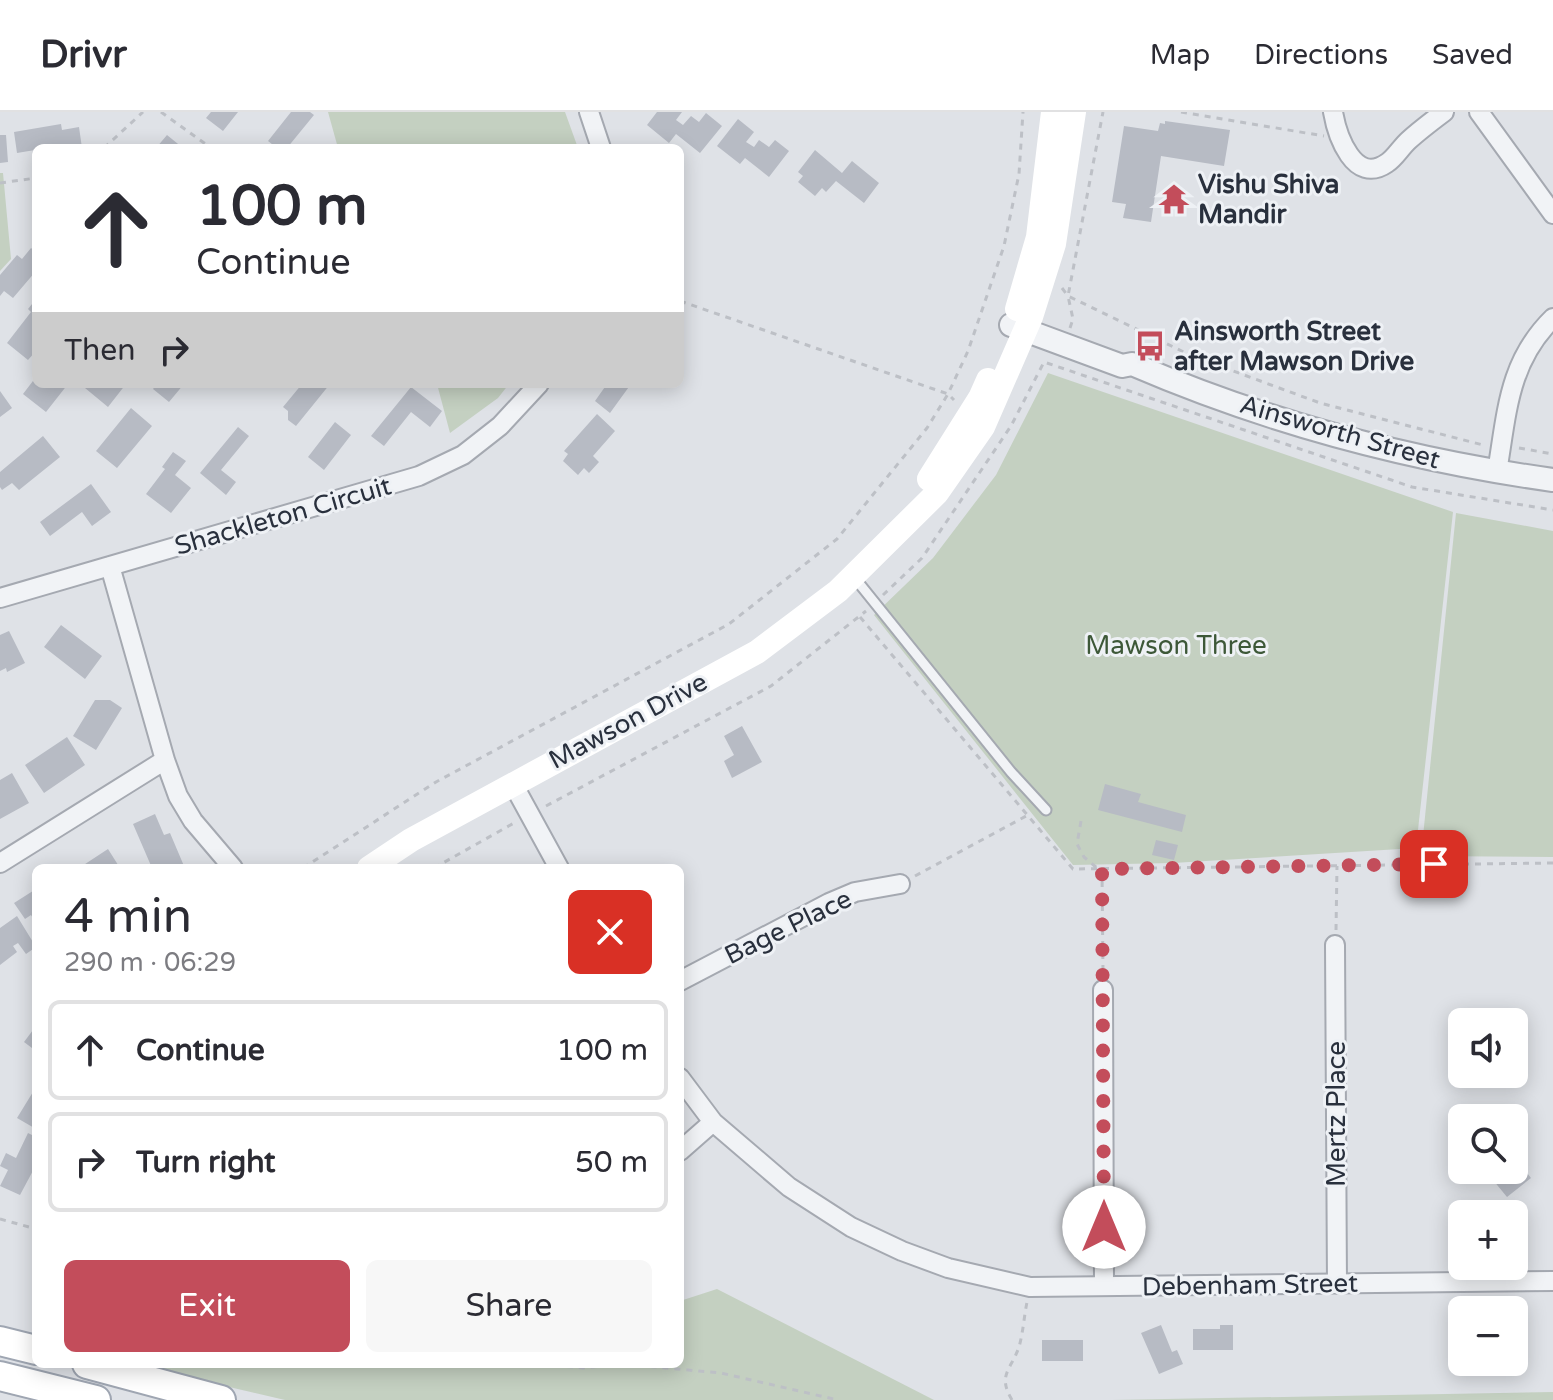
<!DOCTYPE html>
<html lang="en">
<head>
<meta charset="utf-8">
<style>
  :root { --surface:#fff; --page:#f7f7f7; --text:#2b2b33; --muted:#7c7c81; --line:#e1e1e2; --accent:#c34d5b }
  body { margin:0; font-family:"Varela Round",sans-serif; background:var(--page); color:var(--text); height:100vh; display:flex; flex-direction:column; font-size:30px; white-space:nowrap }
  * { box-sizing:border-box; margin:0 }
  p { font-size:26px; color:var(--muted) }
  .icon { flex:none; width:44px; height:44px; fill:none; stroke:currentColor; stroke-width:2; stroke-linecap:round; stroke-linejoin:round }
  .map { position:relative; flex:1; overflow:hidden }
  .details { position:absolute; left:32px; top:752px; width:652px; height:504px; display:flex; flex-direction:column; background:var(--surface); border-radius:12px; box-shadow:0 4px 20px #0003 }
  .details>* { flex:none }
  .top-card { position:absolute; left:32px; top:32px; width:652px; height:244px; border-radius:12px; box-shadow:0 4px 20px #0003; background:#fff; color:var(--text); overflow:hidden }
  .buttons { position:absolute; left:1448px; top:896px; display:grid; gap:16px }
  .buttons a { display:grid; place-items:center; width:80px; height:80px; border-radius:12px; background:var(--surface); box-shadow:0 4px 20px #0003; font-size:40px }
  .pin { position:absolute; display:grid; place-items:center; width:68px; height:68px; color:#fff; margin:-34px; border-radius:16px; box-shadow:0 4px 12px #0006 }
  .me { position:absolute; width:88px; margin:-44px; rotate:0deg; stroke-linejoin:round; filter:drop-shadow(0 0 6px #0008) }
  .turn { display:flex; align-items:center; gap:28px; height:168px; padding:0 32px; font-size:36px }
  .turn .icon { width:104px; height:104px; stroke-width:2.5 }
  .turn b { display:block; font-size:56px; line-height:68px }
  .then { display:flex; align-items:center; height:76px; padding:0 32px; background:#0003; gap:16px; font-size:30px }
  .round { display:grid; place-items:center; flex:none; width:84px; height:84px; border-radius:12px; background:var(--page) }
  .overview { display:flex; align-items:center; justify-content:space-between; height:136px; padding:0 32px }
  h1 { font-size:48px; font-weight:600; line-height:60px }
  .cta { display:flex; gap:16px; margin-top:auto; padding:16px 32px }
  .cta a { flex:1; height:92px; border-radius:12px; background:var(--accent); color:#fff; font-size:32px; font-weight:600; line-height:92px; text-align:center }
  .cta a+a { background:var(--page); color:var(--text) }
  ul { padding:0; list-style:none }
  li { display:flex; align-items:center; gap:24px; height:100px; margin:0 16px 12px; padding:0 16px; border:4px solid var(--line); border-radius:12px }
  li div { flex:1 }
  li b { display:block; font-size:30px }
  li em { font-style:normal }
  header { display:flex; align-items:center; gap:48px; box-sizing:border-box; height:112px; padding:0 40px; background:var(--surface); border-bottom:2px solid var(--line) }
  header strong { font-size:38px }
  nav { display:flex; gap:44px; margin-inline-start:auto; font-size:28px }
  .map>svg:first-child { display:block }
  .green { fill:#c4d0c1 }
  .building { fill:#b7bbc4 }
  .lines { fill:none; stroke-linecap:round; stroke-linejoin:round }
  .service-casing { stroke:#a5a9b1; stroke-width:13 }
  .minor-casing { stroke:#a5a9b1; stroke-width:22 }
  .tertiary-casing { stroke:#a5a9b1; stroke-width:26 }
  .primary-casing { stroke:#9fa6b2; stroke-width:32 }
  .path { stroke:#bdc0c6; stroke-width:3; stroke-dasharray:6 6; stroke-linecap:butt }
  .service { stroke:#f1f3f6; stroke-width:9 }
  .minor { stroke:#f1f3f6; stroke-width:18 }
  .tertiary { stroke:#f1f3f6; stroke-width:22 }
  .secondary { stroke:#fff; stroke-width:24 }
  .primary { stroke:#fff; stroke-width:28 }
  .route { stroke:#c34d5b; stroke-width:14; stroke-dasharray:0 25.2 }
  .labels { text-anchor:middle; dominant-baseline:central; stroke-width:6; stroke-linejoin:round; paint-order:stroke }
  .poi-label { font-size:26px; font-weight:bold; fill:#29303d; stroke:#eef1f5; text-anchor:start }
  .street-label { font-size:26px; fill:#29303d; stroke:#eef1f5 }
  .park-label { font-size:26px; fill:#3d5838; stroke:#eef1f5 }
</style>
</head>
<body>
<header>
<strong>Drivr</strong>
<nav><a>Map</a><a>Directions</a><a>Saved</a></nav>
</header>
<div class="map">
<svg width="1553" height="1288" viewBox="0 0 1553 1288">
  <rect width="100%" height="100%" fill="#dfe2e7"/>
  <path class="green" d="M328,0H565L578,36H338Z
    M0,61H3L11,147L0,159Z
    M1048,261L1453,400L1416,736L1173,751L1073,753L874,503L933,446L996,363Z
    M437,272H509L498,286L450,321Z
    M1456,401L1553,419V745L1421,744Z
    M717,1177L934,1288H285L152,1257L147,1252H680V1189Z
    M1553,1280V1288H1112Z"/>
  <path class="building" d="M211,0H238L223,19L206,6Z
    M291,0H310L314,3L287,36H277L268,29Z
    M657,0H682L676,8L683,13L691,4L699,10L706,1L722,14L700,41L676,22L669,31L647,13Z
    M738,7L754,20L746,30L754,35L759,28L769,35L775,28L789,39L769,65L745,46L740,52L717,34Z
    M1165,9L1230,18L1224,54L1161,44L1151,110L1123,106L1126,92L1112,90L1124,14L1158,19L1160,11L1165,12Z
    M61,12L62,18L79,15L82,36H59V34L17,41L14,20Z
    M0,23H6L8,50L0,51Z
    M167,23L183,36H156Z
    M815,38L842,61L852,49L879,71L864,91L836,69L826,80L822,76L815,84L798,70L803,64L798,60Z
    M31,136L36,140V159L13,186L4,179L0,184V163L17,143L22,147Z
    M36,187V239L28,248L7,231L31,200L28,197Z
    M36,265V272H68L46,300L23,282Z
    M88,272H126L108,295L85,276Z
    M157,272H184L169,290L153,277Z
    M302,272H330L296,314L288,308V299L283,295Z
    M607,272H631L610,301L595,289Z
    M411,275L442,299L430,315L411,300L384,334L371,324Z
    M0,279L12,296L0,305Z
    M131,296L152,314L117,356L96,339Z
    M597,302L615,319L593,344L599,350L589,361L584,356L578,363L563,349L568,342L564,339Z
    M335,310L351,323L324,358L308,345Z
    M238,315L249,324L221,358L236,370L226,383L200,361Z
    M43,324L60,345L19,378L12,371L2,378L0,375V360Z
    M173,340L186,349L175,363L191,376L171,401L146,382L165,357L162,355Z
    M91,372L111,400L92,414L82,400L50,424L40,410Z
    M61,513L102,544L85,567L44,535Z
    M9,519L25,551L7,560L6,556L0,559V523Z
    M95,588H110L122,596L96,638L73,624Z
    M742,614L762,650L732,666L724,649L734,643L724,624Z
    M67,625L85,653L44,681L25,653Z
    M12,661L29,691L0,707V668Z
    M1105,672L1141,682L1138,690L1186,703L1182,720L1098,698Z
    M155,702L164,723L170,721L184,754L152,756L133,712Z
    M1156,728L1178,733L1174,748L1152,743Z
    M108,737L120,756H79Z
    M36,777V811L31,803L25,807L14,791Z
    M17,804L36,835L26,842L18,831L13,834L17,840L0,853V816Z
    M36,914V939L24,930Z
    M36,975V1017L17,1006Z
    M28,1021L36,1025V1053L20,1083L0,1074L8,1058L0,1054L6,1041L16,1046Z
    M1517,1048L1531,1066L1507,1085L1493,1068L1505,1058H1514V1051Z
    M1161,1213L1172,1240L1177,1238L1183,1252L1159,1262L1141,1221Z
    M1220,1213H1233V1238H1193V1217H1220Z
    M1042,1228H1083V1249H1042Z"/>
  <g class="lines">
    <g class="service-casing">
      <path id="service" d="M854,465L1011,660L1046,698"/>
    </g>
    <g class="minor-casing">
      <path id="minor" d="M589,0L601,36
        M1333,0C1337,23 1354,74 1387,51C1395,46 1401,35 1409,28C1420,18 1432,9 1444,0
        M1479,0L1553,102
        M1497,360C1507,301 1508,250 1553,206
        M110,454L165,648L178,684L193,709L233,756
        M0,486L419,364L463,343L500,314L539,272
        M513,672L559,756
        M0,751L165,648
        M1335,833L1337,1172
        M680,869L829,791L855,780L900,772
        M1103,878L1104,1174
        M680,966L713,1010L789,1075L851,1115L902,1139L948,1156L1030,1175L1553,1169
        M680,1039L713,1010"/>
    </g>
    <g class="tertiary-casing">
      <path id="tertiary" d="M1011,213L1122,254L1132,252C1267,310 1409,348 1553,368"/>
    </g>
    <g class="primary-casing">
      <path id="primary" d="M0,1229L36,1238
        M87,1252L221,1288
        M0,1264L96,1288"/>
    </g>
    <path class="path" d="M161,0L211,36
      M1181,0L1324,24
      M104,36L143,0
      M0,71L36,66
      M1062,176L1068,184L1190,243L1320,291L1483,333
      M680,189L948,282L954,288
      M1070,216L1073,207L1068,184L1103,0
      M1519,336L1553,342
      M883,483L922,446L1011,314L1044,250L1412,375L1553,398
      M860,505L1073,757L1553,751
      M546,694L771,574L866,499
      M1081,709L1077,732L1084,745L1097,756
      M303,756L436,670L729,512L837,427L927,316L948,282L968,239L1004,134L1019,62L1023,0
      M434,756L514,711
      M1102,757L1103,861
      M915,764L1028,703
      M1336,818L1337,754
      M0,1107L36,1117
      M543,1252L583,1256L622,1252L721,1261L838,1288
      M1012,1288C997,1263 1011,1258 1019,1235C1023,1221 1024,1205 1027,1190"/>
    <use href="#service" class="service"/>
    <use href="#minor" class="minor"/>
    <use href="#tertiary" class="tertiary"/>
    <path class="secondary" d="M1017,197L1038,125L1053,0
      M929,367L980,286L988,268
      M369,756L411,728L757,540L838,479L937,381L983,315L1031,205L1054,132L1074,0"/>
    <use href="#primary" class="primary"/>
  </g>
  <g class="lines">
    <path class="route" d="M1104,1115L1102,757L1434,752"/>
  </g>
  <defs>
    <g id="temple-bare" transform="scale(2.4)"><path d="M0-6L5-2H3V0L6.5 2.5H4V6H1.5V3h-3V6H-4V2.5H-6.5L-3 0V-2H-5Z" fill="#c34d5b" stroke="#eef1f5" stroke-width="2.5" paint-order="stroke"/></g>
    <g id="bus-bare" transform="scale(2.4)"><path d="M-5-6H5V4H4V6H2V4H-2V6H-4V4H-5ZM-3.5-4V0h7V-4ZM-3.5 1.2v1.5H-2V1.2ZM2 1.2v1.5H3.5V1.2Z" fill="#c34d5b" stroke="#eef1f5" stroke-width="2.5" paint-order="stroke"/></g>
  </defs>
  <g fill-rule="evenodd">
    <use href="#temple-bare" x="1174" y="87"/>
    <use href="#bus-bare" x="1150" y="234"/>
  </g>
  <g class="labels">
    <g class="poi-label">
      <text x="1198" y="72">Vishu Shiva<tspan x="1198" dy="30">Mandir</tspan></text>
      <text x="1174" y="219">Ainsworth Street<tspan x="1174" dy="30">after Mawson Drive</tspan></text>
    </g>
    <g class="street-label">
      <text transform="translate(1340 320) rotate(16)">Ainsworth Street</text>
      <text transform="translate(283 404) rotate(-16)">Shackleton Circuit</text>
      <text transform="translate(628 609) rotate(-28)">Mawson Drive</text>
      <text transform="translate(788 815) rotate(-26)">Bage Place</text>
      <text transform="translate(1336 1002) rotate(-90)">Mertz Place</text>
      <text transform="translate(1250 1173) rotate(-1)">Debenham Street</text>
    </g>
    <g class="park-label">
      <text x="1176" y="533">Mawson Three</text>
    </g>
  </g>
</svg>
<div class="buttons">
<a><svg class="icon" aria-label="sound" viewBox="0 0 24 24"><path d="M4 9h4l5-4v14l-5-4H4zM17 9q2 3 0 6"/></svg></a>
<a><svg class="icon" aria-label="search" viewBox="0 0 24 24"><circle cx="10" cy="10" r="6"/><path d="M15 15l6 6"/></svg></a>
<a>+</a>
<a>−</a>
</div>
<div class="pin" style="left:1434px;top:752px;background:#d93025"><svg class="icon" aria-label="arrive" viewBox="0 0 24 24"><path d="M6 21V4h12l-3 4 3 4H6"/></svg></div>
<svg class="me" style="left:1104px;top:1115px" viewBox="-20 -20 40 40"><circle r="19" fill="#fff"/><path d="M0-13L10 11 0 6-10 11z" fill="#c34d5b"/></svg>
<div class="top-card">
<div class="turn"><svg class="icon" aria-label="ahead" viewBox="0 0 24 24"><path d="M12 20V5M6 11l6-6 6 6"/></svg><div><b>100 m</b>Continue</div></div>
<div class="then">Then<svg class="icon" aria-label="right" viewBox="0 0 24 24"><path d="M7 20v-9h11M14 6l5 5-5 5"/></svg></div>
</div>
<section class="details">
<div class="overview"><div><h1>4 min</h1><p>290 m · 06:29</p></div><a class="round" style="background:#d93025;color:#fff"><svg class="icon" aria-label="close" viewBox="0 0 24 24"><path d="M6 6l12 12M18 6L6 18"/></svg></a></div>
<ul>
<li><svg class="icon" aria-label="ahead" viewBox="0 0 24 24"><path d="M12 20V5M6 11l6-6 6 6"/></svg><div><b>Continue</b></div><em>100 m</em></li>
<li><svg class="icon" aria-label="right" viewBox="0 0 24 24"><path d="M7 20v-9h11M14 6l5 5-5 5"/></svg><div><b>Turn right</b></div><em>50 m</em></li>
</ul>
<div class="cta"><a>Exit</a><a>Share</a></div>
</section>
</div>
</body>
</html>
